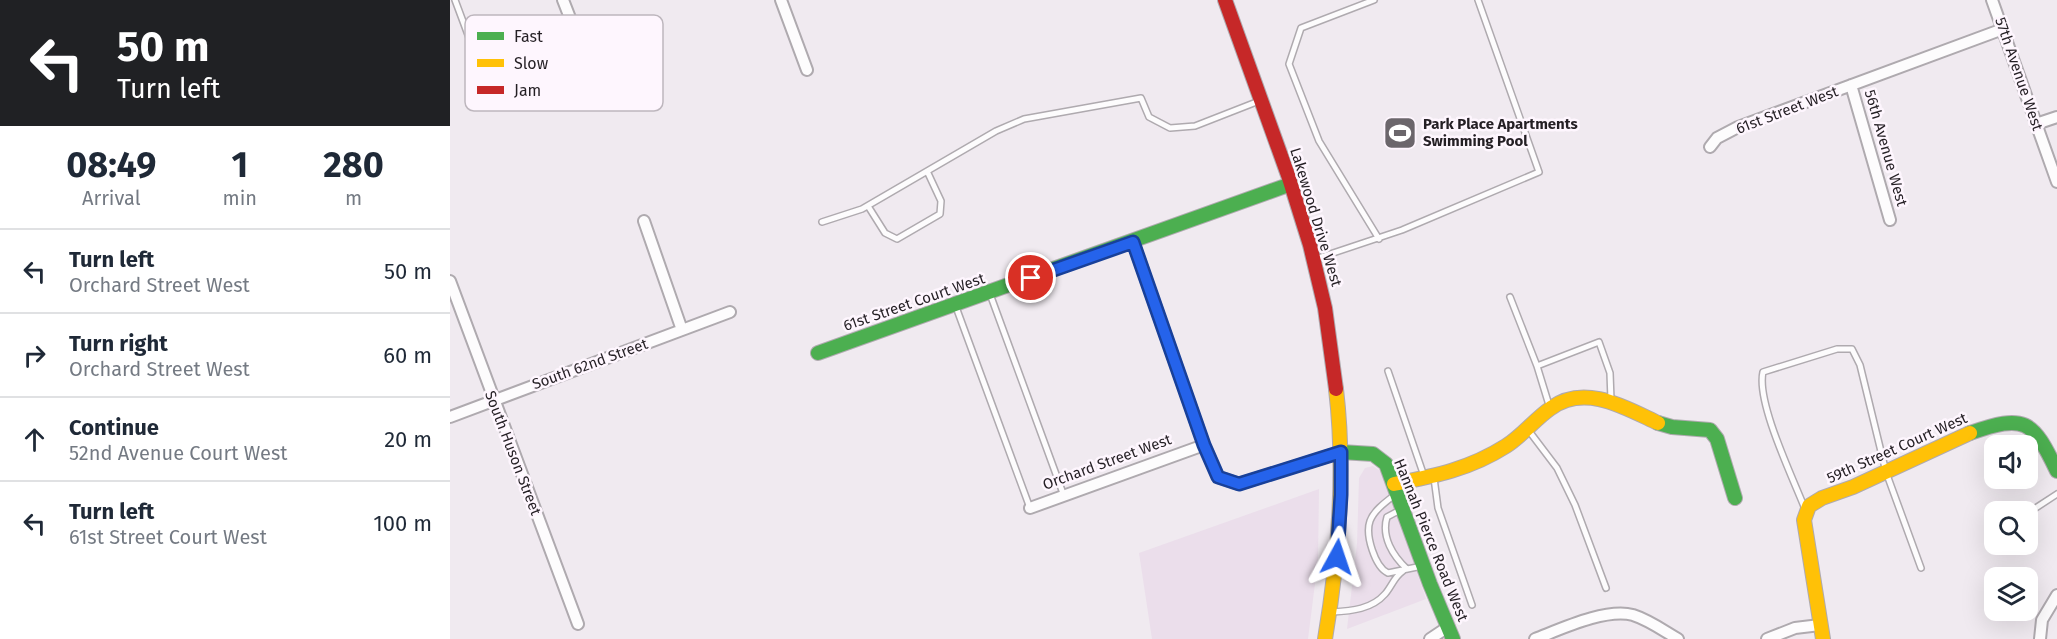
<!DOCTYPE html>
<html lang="en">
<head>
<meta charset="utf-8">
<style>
  :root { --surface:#fff; --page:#f2f2f3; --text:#1f2937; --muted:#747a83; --line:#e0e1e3 }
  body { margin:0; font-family:"Fira Sans",sans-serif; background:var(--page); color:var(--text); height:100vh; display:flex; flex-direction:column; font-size:22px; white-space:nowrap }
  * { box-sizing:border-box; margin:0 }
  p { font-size:20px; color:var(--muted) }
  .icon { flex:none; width:33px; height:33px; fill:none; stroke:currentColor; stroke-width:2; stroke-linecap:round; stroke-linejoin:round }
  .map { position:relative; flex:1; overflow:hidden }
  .side { display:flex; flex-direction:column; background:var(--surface); width:450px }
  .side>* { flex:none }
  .top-card { background:#202124; color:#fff; overflow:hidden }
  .controls { position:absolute; left:1534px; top:435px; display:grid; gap:12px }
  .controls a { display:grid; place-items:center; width:54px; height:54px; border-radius:12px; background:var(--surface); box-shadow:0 6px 24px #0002; font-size:30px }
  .pin { position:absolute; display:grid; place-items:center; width:51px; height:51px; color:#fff; margin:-26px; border:3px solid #fff; border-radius:50%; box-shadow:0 2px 6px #0007 }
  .me { position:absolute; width:66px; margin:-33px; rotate:5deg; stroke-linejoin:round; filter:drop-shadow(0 0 4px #0008) }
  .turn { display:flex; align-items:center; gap:21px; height:126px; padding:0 18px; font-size:27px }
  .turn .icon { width:78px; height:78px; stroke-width:2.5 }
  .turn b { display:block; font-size:42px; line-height:51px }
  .eta { display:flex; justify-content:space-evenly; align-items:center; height:102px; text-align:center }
  .eta b { font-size:36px; font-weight:700; line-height:42px }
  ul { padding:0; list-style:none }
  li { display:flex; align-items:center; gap:18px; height:84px; padding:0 18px; border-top:2px solid var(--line) }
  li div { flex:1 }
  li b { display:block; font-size:22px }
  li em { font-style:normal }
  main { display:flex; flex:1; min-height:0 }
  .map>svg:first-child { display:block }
  .built { fill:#ebdeeb }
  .water { fill:#deaede }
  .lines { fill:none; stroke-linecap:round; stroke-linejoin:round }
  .lane-casing { stroke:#afaaaf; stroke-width:8 }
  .street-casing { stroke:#afaaaf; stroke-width:14 }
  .fast-casing { stroke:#afaaaf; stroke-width:16 }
  .slow-casing { stroke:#afaaaf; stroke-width:16 }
  .jam-casing { stroke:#afaaaf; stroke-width:16 }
  .lane { stroke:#fdfcfd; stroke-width:5 }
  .street { stroke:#fdfcfd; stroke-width:10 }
  .fast { stroke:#4caf50; stroke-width:14 }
  .slow { stroke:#ffc107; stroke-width:14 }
  .jam { stroke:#c62828; stroke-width:14 }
  .route-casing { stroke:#184099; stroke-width:15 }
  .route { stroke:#2563eb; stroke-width:10 }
  .labels { text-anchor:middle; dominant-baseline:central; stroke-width:5; stroke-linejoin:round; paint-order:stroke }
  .street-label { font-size:15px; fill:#241f24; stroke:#fef6fe }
  .poi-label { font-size:15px; font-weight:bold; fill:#241f24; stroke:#fef6fe; text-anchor:start }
  .key { fill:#fef6fe; stroke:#bdb6bd; stroke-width:1.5 }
  .key-label { font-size:16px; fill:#241f24 }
</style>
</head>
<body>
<main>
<section class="side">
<div class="top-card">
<div class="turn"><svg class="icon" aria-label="left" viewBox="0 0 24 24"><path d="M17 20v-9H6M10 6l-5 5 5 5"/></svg><div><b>50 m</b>Turn left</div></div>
</div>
<div class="eta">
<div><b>08:49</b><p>Arrival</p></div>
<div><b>1</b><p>min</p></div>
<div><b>280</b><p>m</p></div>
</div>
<ul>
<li><svg class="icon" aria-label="left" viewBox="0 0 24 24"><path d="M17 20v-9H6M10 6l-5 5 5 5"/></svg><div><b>Turn left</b><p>Orchard Street West</p></div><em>50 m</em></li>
<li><svg class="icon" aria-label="right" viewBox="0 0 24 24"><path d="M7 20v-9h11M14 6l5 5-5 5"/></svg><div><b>Turn right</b><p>Orchard Street West</p></div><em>60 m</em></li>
<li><svg class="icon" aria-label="ahead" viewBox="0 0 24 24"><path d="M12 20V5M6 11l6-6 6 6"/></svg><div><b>Continue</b><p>52nd Avenue Court West</p></div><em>20 m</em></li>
<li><svg class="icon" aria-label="left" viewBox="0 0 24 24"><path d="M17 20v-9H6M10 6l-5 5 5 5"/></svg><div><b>Turn left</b><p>61st Street Court West</p></div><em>100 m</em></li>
</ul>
</section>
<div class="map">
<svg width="1607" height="639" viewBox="0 0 1607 639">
  <rect width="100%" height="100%" fill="#f0eaf0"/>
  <path class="built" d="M923,466L933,473L976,599L897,629L907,544L909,478L915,468Z
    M869,489L868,560L858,639H702L689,553Z"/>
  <path class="water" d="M949,120L956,124L958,131L955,139L948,144L942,136L943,132L940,131L936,121Z"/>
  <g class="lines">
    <g class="lane-casing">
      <path id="lane" d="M5,0L43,102
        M924,0L851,28L839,64L869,141L929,239
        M418,206L435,233L447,239L490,214L491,201L477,171
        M372,222L412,209L546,131L574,119L691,98L699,117L720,128L745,126L809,101
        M868,258L952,230L1089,172L1028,0
        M540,294L614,496
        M1060,297L1087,366
        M506,307L580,508
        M938,371L974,476
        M1099,405L1087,366L1149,342L1160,373L1161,400
        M1079,431L1107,468L1125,505L1156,588
        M984,478L988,508L1022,605
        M946,494C937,501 924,510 920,521C915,535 925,567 938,573L972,566
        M952,509L937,517C931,537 943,556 957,569
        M1355,509C1343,478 1306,402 1313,372L1387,349H1402L1410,365L1436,472L1471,568
        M1578,513L1607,494
        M882,612C902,611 922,609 935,594C942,586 944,577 953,571"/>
    </g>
    <g class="street-casing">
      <path id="street" d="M113,0L136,59
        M331,0L357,70
        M1542,0L1607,182
        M1401,85L1440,220
        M1586,124L1607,117
        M1260,147L1267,138L1288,127L1553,29
        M194,221L232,330
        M683,242L754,445
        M0,281L128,624
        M0,417L280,312
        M580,508L754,445L768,477L789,484L891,452
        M980,639L998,627
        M1085,639C1111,629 1155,608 1183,615C1199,620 1214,631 1228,639
        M1317,639L1345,628L1370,625
        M1590,639L1592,620L1607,595"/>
    </g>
    <g class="fast-casing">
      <path id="fast" d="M368,353L841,184
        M1208,423L1222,427L1260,430L1267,439L1285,498
        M1520,433C1575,414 1582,419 1607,471
        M891,452L923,454L936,464L980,584L1003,639"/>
    </g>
    <g class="slow-casing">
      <path id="slow" d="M944,484C985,476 1020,469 1056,446C1072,436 1085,419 1101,408C1135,383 1176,408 1208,423
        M875,639C889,556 896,473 886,389
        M1373,639L1354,520L1359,506L1372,498L1403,487L1520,433"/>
    </g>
    <g class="jam-casing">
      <path id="jam" d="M775,0L839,178L860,245L875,308L886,389"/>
    </g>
    <use href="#lane" class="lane"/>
    <use href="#street" class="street"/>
    <use href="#fast" class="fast"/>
    <use href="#slow" class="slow"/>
    <use href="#jam" class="jam"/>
  </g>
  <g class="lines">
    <g class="route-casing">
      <path id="route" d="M581,278L683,242L754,445L768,477L789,484L891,452V495L887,557"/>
    </g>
    <use href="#route" class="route"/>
  </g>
  <defs>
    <g id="stadium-square" transform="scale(1.725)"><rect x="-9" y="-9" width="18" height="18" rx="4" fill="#6b666b" stroke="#fef6fe"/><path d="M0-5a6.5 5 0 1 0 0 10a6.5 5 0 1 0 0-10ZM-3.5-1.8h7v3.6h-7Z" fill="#fff"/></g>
  </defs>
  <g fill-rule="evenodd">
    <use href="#stadium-square" x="950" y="133"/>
  </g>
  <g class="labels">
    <g class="street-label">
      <text transform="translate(1569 74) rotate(71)">57th Avenue West</text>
      <text transform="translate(1337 110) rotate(-21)">61st Street West</text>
      <text transform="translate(1436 148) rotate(74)">56th Avenue West</text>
      <text transform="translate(866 217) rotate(73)">Lakewood Drive West</text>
      <text transform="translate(464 302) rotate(-19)">61st Street Court West</text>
      <text transform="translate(140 364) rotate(-20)">South 62nd Street</text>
      <text transform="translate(1447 448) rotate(-24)">59th Street Court West</text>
      <text transform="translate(63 453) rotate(69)">South Huson Street</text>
      <text transform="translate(657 462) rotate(-20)">Orchard Street West</text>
      <text transform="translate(981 540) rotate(68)">Hannah Pierce Road West</text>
    </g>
    <g class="poi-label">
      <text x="973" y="124">Park Place Apartments<tspan x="973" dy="17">Swimming Pool</tspan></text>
    </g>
  </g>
  <rect x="15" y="15" width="198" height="96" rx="9" class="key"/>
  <rect x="27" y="32" width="27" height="8" fill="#4caf50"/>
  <rect x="27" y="59" width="27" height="8" fill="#ffc107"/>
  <rect x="27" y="86" width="27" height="8" fill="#c62828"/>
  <g class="key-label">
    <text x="64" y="42">Fast</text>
    <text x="64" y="69">Slow</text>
    <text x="64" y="96">Jam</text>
  </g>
</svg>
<div class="controls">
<a><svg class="icon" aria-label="sound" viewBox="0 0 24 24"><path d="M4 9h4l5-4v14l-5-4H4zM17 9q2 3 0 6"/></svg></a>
<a><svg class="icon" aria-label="search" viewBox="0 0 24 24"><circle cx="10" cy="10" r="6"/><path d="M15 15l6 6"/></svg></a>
<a><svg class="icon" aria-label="layers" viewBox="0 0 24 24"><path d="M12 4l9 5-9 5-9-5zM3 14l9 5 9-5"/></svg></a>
</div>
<div class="pin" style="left:581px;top:278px;background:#d93025"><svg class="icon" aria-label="arrive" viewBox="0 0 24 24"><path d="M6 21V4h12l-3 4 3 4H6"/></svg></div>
<svg class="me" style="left:887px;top:557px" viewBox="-20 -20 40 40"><path d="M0-17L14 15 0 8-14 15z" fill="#2563eb" stroke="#fff" stroke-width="4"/></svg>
</div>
</main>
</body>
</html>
